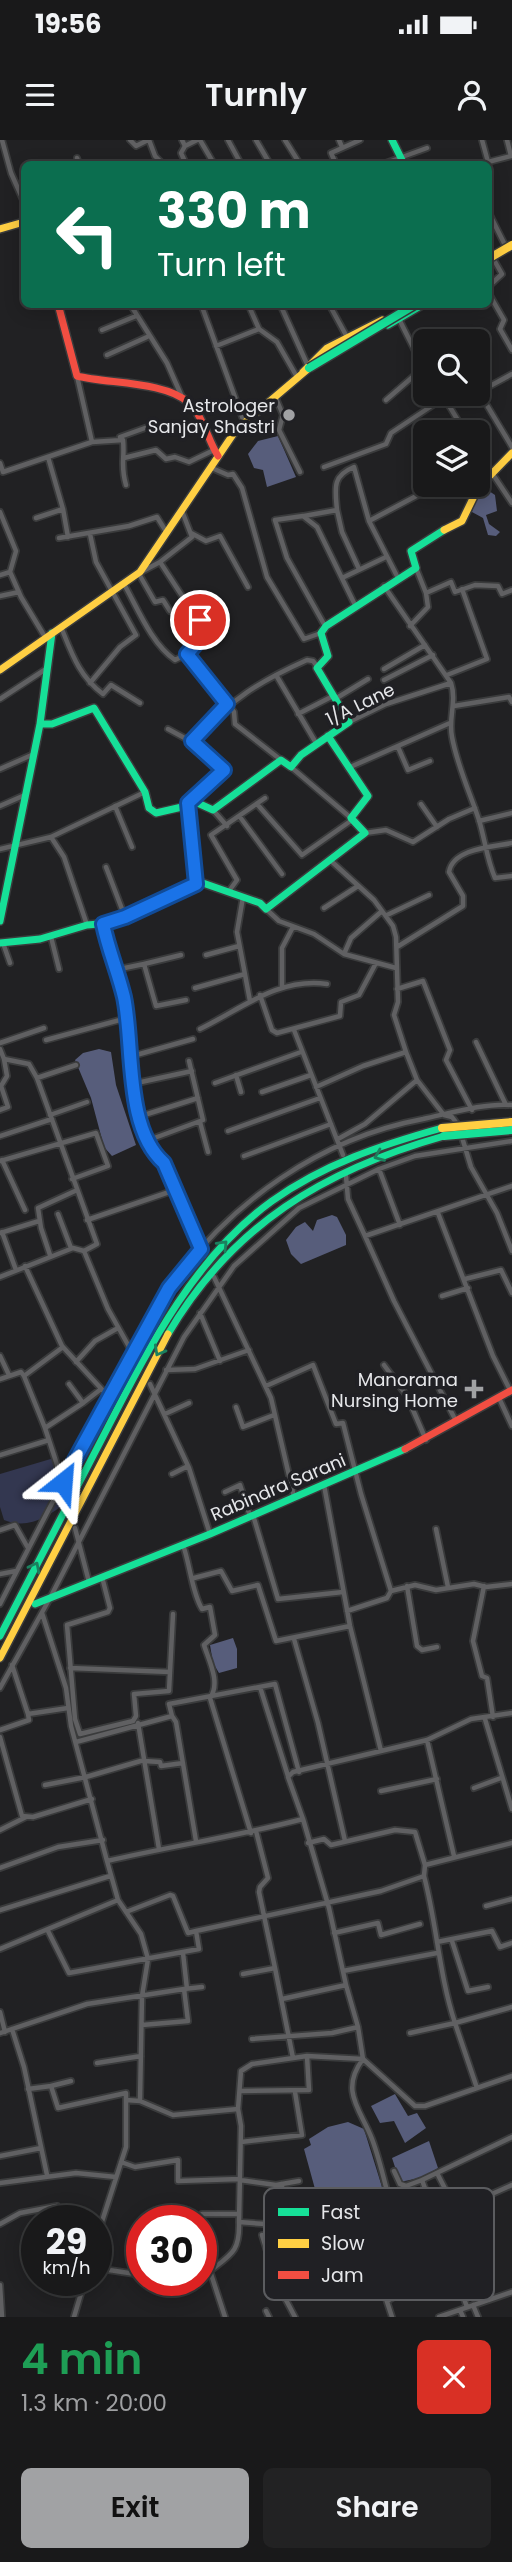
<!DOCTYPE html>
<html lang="en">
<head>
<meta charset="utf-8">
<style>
  :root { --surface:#19191a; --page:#222223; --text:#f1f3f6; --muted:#9fa0a2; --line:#373839; --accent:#a1a2a4 }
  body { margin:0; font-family:Poppins,sans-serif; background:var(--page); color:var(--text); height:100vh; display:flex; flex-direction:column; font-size:26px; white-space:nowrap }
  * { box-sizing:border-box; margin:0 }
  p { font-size:23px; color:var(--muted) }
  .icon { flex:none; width:38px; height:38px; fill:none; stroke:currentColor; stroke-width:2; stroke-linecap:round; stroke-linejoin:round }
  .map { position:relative; height:2177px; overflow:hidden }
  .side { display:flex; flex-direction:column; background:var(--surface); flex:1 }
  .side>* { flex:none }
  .top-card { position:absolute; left:21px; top:21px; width:471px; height:147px; border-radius:10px; box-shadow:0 4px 18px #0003,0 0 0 2px var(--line); background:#0b6e4f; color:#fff; overflow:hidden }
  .fabs { position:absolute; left:413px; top:189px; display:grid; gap:14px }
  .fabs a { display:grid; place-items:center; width:77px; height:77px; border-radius:10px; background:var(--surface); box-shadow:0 4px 18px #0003,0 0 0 2px var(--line); font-size:35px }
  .speed { position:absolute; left:21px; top:2065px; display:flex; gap:14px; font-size:35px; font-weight:700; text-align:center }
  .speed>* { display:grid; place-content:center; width:91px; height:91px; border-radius:50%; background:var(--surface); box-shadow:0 4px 18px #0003,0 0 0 2px var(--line); line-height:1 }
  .speed small { font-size:18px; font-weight:400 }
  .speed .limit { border:10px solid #d22; background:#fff; color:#111 }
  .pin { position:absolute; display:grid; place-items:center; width:60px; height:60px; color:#fff; margin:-30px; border:4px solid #fff; border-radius:50%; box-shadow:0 2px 7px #0007 }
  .me { position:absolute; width:77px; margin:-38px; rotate:28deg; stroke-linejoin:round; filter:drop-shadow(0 0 5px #0008) }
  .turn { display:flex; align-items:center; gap:24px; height:147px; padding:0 21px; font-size:32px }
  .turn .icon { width:91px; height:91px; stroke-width:2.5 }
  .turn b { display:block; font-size:49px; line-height:60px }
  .round { display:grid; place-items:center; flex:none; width:74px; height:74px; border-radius:10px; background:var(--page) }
  .summary { display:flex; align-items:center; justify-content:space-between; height:119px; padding:0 21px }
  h1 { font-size:42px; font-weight:600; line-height:52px; color:#1e9e55 }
  .action { display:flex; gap:14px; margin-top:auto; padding:14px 21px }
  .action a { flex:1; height:80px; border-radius:10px; background:var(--accent); color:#111; font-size:28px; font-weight:600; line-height:80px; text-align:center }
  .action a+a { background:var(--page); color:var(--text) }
  .status { display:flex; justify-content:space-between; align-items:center; height:49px; padding:0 35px; background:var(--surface); direction:ltr }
  .status svg { height:19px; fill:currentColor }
  header { display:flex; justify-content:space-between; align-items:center; height:91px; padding:0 21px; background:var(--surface); font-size:32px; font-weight:600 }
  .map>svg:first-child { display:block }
  .green { fill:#333750 }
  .water { fill:#575d7b }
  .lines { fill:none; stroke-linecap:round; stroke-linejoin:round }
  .street-casing { stroke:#3a3b3c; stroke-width:8 }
  .fast-casing { stroke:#3a3b3c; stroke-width:10 }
  .slow-casing { stroke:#3a3b3c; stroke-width:10 }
  .jam-casing { stroke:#3a3b3c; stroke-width:10 }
  .street { stroke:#606062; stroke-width:4.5 }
  .fast { stroke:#16e098; stroke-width:7 }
  .slow { stroke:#ffcf43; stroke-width:7 }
  .jam { stroke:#f24e42; stroke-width:7 }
  .fast-bridge-casing { stroke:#3a3b3c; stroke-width:11; stroke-linecap:butt }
  .slow-bridge-casing { stroke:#3a3b3c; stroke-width:11; stroke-linecap:butt }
  .fast-bridge { stroke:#16e098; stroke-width:8 }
  .slow-bridge { stroke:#ffcf43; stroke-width:8 }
  .oneway { stroke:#1b805e }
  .route-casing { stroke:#114b97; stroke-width:18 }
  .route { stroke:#1a73e8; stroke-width:12 }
  .poi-dot { fill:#a1a2a4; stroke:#202024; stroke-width:2.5 }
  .labels { text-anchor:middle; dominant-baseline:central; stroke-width:7; stroke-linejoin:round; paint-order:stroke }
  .poi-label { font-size:18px; fill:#e6e7ea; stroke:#202024; text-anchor:end }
  .street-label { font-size:18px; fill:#e6e7ea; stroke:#202024 }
  .key { fill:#202024; stroke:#5b5c5f; stroke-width:2 }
  .key-label { font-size:19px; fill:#e6e7ea }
</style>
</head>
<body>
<div class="status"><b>19:56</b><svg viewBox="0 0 49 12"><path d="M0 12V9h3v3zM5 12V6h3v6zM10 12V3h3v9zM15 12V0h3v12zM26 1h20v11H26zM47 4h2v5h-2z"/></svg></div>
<header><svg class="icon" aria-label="menu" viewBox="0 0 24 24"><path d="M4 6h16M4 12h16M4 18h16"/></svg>Turnly<svg class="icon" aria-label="person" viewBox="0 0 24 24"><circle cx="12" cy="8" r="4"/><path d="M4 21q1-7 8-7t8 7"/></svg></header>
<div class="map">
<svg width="512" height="2177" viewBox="0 0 512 2177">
  <rect width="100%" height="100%" fill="#212123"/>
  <path class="green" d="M54,1318L67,1362C47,1377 28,1390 4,1380L0,1367V1334Z"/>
  <path class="water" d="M278,296L296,337L267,347L263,330L254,328L248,314L258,301Z
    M483,347L495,355L497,371L486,375L489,384L500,392L496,396L488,395L483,378L472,372L474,361Z
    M99,909L111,912L116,945L136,1005L112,1016L104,1007L91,958L75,920L83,913Z
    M332,1075L337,1077L346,1095V1105L301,1124L291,1114L286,1100L296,1087L305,1082L313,1091L317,1080Z
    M233,1498L237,1509V1528L219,1533L213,1523L210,1505Z
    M395,1954L408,1976L417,1973L426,1988L405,2003L394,1981L380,1983L371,1966Z
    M348,1982L364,1989L382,2047L332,2068L315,2049L304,2009L311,2005L309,1999L328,1987Z
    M429,2001L438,2028L424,2037L400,2042L392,2018Z"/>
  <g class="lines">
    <g class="street-casing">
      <path id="street" d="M2,0L11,33L24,62
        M130,0L136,6L148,0
        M149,0L155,16L163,24
        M182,0L185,6L197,0
        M200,0L214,24
        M228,0L241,24
        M256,0L270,24
        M285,0L300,24
        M339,0L342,7
        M185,6L181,13L186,24
        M77,18L79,24
        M488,22L511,16L507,0
        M336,24L331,13L360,0
        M383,24L427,8
        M481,24L488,22L482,0
        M488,71L505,105
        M488,147L502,134L494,120
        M488,152L504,180L500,189L512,210
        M130,164L167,223L182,257
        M201,164L244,282
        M280,164L307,224
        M329,164L347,197
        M93,166L96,164
        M399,179L425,231
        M259,189L277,202L297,237
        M102,190L136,176
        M216,206L259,189L248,164
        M107,215L147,197
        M77,236L92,302L123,300C125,319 120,325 126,345
        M479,252L512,307
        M479,252L512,234
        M442,254L465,292
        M275,256L283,275L279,290L300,332
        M386,260L423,228
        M450,266L475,254
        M120,297L156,284
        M478,312L512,363
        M124,318L156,310L166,319L175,317L189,322L214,310
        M0,323L3,332L92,302
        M324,327L386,304L391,293L445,257
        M212,328L228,335L233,334L242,348L267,437L304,499L321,493
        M468,345L474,354
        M63,369L68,397
        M337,370C335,348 332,336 354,327L369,381L398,438
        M0,372L16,411L10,432L0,435
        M304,376L337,370L342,392L359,429
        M36,378L63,369L48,317
        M369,381L437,345
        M191,393L206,401L220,396L248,447
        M59,398L129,386L157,377L167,393
        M160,422L192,397L182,371
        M416,428L426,453L451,442L455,452L475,445L498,446L502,454L512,450
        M143,431L160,422L203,488V497L187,514L234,572L235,584L281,620
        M10,432L21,457L45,497
        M139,434L155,462L163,460L170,471
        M342,438L386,417
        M124,444C138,469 151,503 175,520L187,514
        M384,446L451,543C457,562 448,578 452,597C457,625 470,653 479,680C485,700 487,720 495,738L512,736
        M0,456L19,452
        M325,486L287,418L275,380L303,376L317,387L356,467
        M410,486L428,467L426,453
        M61,487C72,514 79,536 103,554L111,545L140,563
        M384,529L425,505
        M276,535L316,603
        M447,535L487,519L462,449
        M384,540L433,515
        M90,543L120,507L136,495L96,422L90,394
        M0,559L46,529
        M335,559L368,539
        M454,566L509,557L512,562
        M298,574L333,556
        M349,582L386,564L451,543
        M168,589L192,602
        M398,607L408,630L430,621
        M291,627L351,678
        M348,628L450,583
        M0,629L34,614
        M191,659L224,630L194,604L195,598C232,559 258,542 307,520L313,521L317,526
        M188,663L196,743
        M257,664L302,715L352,680
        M421,664L437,687
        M0,666L25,655
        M115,666L132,707
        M213,670L227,686
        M240,677L282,734
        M479,681L512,673
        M365,693L386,690L413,702L449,679L475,668
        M51,697L64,717L87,785
        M0,709L51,697L145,652
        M330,720L374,760L393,786L396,797L398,862L394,875L406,912L417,940L444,975L452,977L458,985
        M106,727L125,777
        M229,751L237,740L211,695L265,658
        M243,757L237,792L250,861
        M324,768L358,746
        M266,769L279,781L314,794L344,814L396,828
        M387,775L429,755
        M103,784C108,809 118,832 123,857C135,904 124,988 165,1023L204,1116
        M51,797L59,829
        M3,803L10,823
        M397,807L463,766V756L449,732C453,708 493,707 512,703
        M344,814L351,798L382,771
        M206,815L239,806
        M144,824L181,815
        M115,830L144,824L156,866L186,860
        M195,848L245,834
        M282,848V808L293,787
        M397,849L423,841L450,910L446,920L472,970
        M260,855L272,890L277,893L340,876L341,862L359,855L376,823
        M200,889C241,869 279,837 327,844
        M294,890L343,1015
        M46,900L127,878
        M476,902L506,965
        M0,903L44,888
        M0,909L4,919L29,924L37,938L97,1104L84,1111L108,1169L137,1221
        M129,917L193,899
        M236,935L241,952
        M37,938L76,925
        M215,943L301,912
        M132,944L192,931
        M1,946L7,936L4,919
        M316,947L363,926L406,912
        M262,952L311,935
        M0,970L8,967L1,946
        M50,975L87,962
        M141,976L198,958
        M200,982L208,1012
        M228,991L320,958
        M461,994L471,1027L497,1073L512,1111
        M0,996L52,979
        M338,999L365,984L417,940
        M149,1000L203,980L189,921
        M244,1016L331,984
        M2,1020L25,1070
        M0,1021L96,993L108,1026L72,1039
        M379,1029L400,1085
        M346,1036L348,1059L365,1096L512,1046
        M438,1073L493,1216L510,1250
        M58,1074L71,1108
        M87,1080L175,1050
        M2,1092L16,1130
        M0,1093L39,1081
        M365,1096L394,1161L456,1281
        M50,1115L41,1088L38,1068L75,1051
        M25,1126L62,1206L108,1256
        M0,1137L73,1108L84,1111
        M214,1137L271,1258L294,1357
        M465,1139L501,1130L512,1153
        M442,1156L468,1148
        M200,1173L220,1221
        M0,1216L9,1235
        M76,1222L95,1201L118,1188
        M384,1225L407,1256L426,1300
        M166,1230L195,1229L249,1210
        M24,1236L63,1207
        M0,1239L21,1232L24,1236L45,1288L66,1352
        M150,1244L189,1328L210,1394
        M266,1246L313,1225L336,1284L343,1283L361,1354L391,1451
        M499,1258L512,1286
        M83,1263L101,1249
        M236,1267L243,1287L274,1275
        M165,1274L189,1263
        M45,1288L83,1263L69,1244
        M0,1315L49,1300
        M172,1334L188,1326
        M324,1345L350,1486L381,1611
        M225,1352L240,1345L250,1376
        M253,1375L278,1459L343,1452
        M75,1388L89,1442
        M436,1389L448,1447
        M0,1390L15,1385L28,1408
        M183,1405C190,1424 192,1453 202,1469L210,1467L215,1495L204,1505C209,1521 221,1543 210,1558L251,1693
        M0,1434L16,1431
        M102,1437L110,1468L108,1472L67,1485L75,1579L80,1594L133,1581L136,1576L134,1554L169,1551L173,1474
        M194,1438L221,1431L232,1451L258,1445L276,1501L350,1486
        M407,1446L417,1506L422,1510L437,1507
        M484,1446L473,1501L482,1536L487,1538L493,1577
        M0,1464C31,1403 63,1342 95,1281C119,1237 140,1188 170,1147C230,1062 321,998 423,979C451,973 484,963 512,965
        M347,1471L387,1458L391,1451L415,1445L436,1450L474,1444L486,1447L512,1444
        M42,1473L66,1548L71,1586L107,1721
        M294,1499L318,1583L345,1701
        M12,1525L28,1574L68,1568
        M70,1528L170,1532
        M260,1547L288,1636
        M0,1548L50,1458L184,1197L234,1126L299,1068L379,1029L415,1016L512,1001
        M172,1576L176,1582L196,1701
        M485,1579L512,1669
        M138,1583L159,1709
        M0,1590L29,1580L28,1574
        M0,1597L22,1676L33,1677L92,1659
        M427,1600L454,1716
        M76,1602L172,1576L169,1564L275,1544L299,1632
        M144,1621L160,1622L161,1626L183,1623
        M45,1645L86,1637L144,1620
        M474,1648L501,1638
        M381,1651L437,1639
        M0,1690L26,1677
        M308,1703L324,1699L331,1705L395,1690L415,1692L425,1725
        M0,1728L58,1707L103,1700
        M424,1736C437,1785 439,1835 455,1883L512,1867
        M486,1766L512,1759
        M0,1770L110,1736
        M126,1772L170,1755L173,1756L188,1793L196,1791
        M48,1791L69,1833L199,1809L196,1791L381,1751L424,1736L425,1725L512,1703
        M334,1793L378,1783L381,1795L420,1784
        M452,1801L468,1851L488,1847
        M437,1802L492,1791L500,1807L512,1803
        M0,1809L118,1760
        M183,1813L187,1849
        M275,1828L293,1918
        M343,1831L437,1813
        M243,1834L275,1828L259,1752L260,1747L268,1738L256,1691
        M282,1859L346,1845
        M0,1872L5,1892
        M142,1885L188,1881L184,1849L202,1847
        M12,1889L24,1927L47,2035
        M0,1893L87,1864L184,1849
        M410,1893L455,1883L477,1948L512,1936
        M252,1899L332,1893L358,1887
        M97,1923L141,1916
        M51,1946L71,1941
        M28,1949L51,1946L58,1968L126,1953V1960
        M240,1951L309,1950L307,1916
        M140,1961L142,1856L148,1819L141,1794L118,1760L107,1721C172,1706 238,1696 303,1679L288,1637L293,1632L427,1600L471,1579L512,1573
        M238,1969L241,1986L239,2082
        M241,2002L302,1995L295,1952
        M0,2016L41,2008
        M121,2022L135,2027L178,2020V2041L240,2039
        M394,2031L400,2044L406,2046L422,2040
        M437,2033L456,2070L512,2045
        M240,2040L276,2045L299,2041
        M0,2043L76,2033L116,2037
        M281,2044L293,2077
        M386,2047C382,2031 378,2015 372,1999C361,1970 339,1951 363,1919L415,1966H425L477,1948
        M201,2081L202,2074H238
        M437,2083L453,2076L456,2070
        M0,2084L20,2073L57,2066
        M262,2095L277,2143L295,2177
        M96,2100L126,2007V1960L140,1961L173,1975L238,1969L241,1931L252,1924L307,1916L363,1919L358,1887L346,1845L329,1768L303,1679
        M270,2115L358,2087L368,2104L392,2177
        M476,2127L489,2160
        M96,2128L142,2135
        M0,2145L2,2177
        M387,2161L409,2148L456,2133
        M473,2165L478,2177
        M467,2167L422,2040L512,1997
        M460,2170L463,2177
        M266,2171L269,2177
        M74,2177L85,2140
        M225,2177L210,2131C232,2114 240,2111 239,2082L265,2084L303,2077L313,2101
        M439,2177L512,2152"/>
    </g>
    <g class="fast-casing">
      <path id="fast" d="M392,0L404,24
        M388,185L424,164
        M40,584H52L94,568L145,652L149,668L156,673L182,667L191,660L213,670L281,620L291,627L301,615L349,582L317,528L328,516L321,493L326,486L416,428L411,411L444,390
        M0,781L40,584L52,493
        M0,803L40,799L87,785L111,783L200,742L260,763L266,769L365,693L351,678L368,656L328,596
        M168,1194C232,1085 324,1030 444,996
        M35,1464L210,1394L405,1309
        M0,1496C31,1436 62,1376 93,1316C140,1226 187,1122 272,1061C324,1024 381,1005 442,988"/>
    </g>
    <g class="slow-casing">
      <path id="slow" d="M0,89L24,82
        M303,232L327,208L382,180
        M444,390L462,381L478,348L512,313
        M0,530L140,432L236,290L309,228
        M0,1518L168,1194"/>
    </g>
    <g class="jam-casing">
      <path id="jam" d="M58,164L77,236C108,244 165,241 189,263C203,276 208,300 218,316
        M405,1309L512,1250"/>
    </g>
    <use href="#street" class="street"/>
    <use href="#fast" class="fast"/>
    <use href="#slow" class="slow"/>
    <use href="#jam" class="jam"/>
    <g class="fast-bridge-casing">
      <path id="fast-bridge" d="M309,228L416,164
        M444,996L512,990"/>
    </g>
    <g class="slow-bridge-casing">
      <path id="slow-bridge" d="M488,119L512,105
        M442,988L512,982"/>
    </g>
    <use href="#fast-bridge" class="fast-bridge"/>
    <use href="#slow-bridge" class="slow-bridge"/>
  </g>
  <defs><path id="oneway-chevron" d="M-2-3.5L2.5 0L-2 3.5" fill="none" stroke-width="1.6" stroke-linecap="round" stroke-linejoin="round" transform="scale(1.75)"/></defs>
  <g class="oneway">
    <use href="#oneway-chevron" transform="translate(379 1016) rotate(158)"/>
    <use href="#oneway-chevron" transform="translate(223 1105) rotate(-46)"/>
    <use href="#oneway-chevron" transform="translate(159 1211) rotate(119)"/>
    <use href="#oneway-chevron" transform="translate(35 1427) rotate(-63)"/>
  </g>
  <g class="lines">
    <g class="route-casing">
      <path id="route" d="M63,1342L169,1148L201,1109L164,1023C124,988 134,904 124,857C118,832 108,809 103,784L125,777L196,744L188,663L224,630L192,601L227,564L187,514L203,496L200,480"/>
    </g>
    <use href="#route" class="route"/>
  </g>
  <g class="poi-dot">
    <circle cx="289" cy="275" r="7"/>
    <path d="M470.5 1238.5h7v7h7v7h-7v7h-7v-7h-7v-7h7z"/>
  </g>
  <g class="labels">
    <g class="poi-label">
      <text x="275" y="265">Astrologer<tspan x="275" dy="21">Sanjay Shastri</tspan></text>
      <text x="458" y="1239">Manorama<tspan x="458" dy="21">Nursing Home</tspan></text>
    </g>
    <g class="street-label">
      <text transform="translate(360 564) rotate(-26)">1/A Lane</text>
      <text transform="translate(278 1347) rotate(-23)">Rabindra Sarani</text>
    </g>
  </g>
  <rect x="264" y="2048" width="230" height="112" rx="10" class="key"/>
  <rect x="278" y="2068" width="31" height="8" fill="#16e098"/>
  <rect x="278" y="2099" width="31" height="9" fill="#ffcf43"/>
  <rect x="278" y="2131" width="31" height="8" fill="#f24e42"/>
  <g class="key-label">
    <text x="321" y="2079">Fast</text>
    <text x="321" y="2110">Slow</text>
    <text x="321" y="2142">Jam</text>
  </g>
</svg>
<div class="fabs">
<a><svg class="icon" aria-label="search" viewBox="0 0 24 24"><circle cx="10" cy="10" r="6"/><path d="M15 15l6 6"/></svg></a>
<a><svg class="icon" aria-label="layers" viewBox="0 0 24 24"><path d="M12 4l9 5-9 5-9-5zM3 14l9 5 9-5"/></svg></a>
</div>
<div class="speed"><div>29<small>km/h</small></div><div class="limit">30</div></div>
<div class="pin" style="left:200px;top:480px;background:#d93025"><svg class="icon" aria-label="arrive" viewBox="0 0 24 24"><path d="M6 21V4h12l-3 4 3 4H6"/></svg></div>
<svg class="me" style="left:63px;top:1342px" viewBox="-20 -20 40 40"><path d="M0-17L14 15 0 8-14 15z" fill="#1a73e8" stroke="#fff" stroke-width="4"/></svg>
<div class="top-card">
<div class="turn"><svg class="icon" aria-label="left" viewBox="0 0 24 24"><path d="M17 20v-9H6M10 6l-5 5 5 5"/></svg><div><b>330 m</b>Turn left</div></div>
</div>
</div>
<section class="side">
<div class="summary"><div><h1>4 min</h1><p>1.3 km · 20:00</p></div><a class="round" style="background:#d93025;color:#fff"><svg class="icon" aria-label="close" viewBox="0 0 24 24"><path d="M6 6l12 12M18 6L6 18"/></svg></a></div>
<div class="action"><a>Exit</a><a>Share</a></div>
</section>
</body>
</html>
